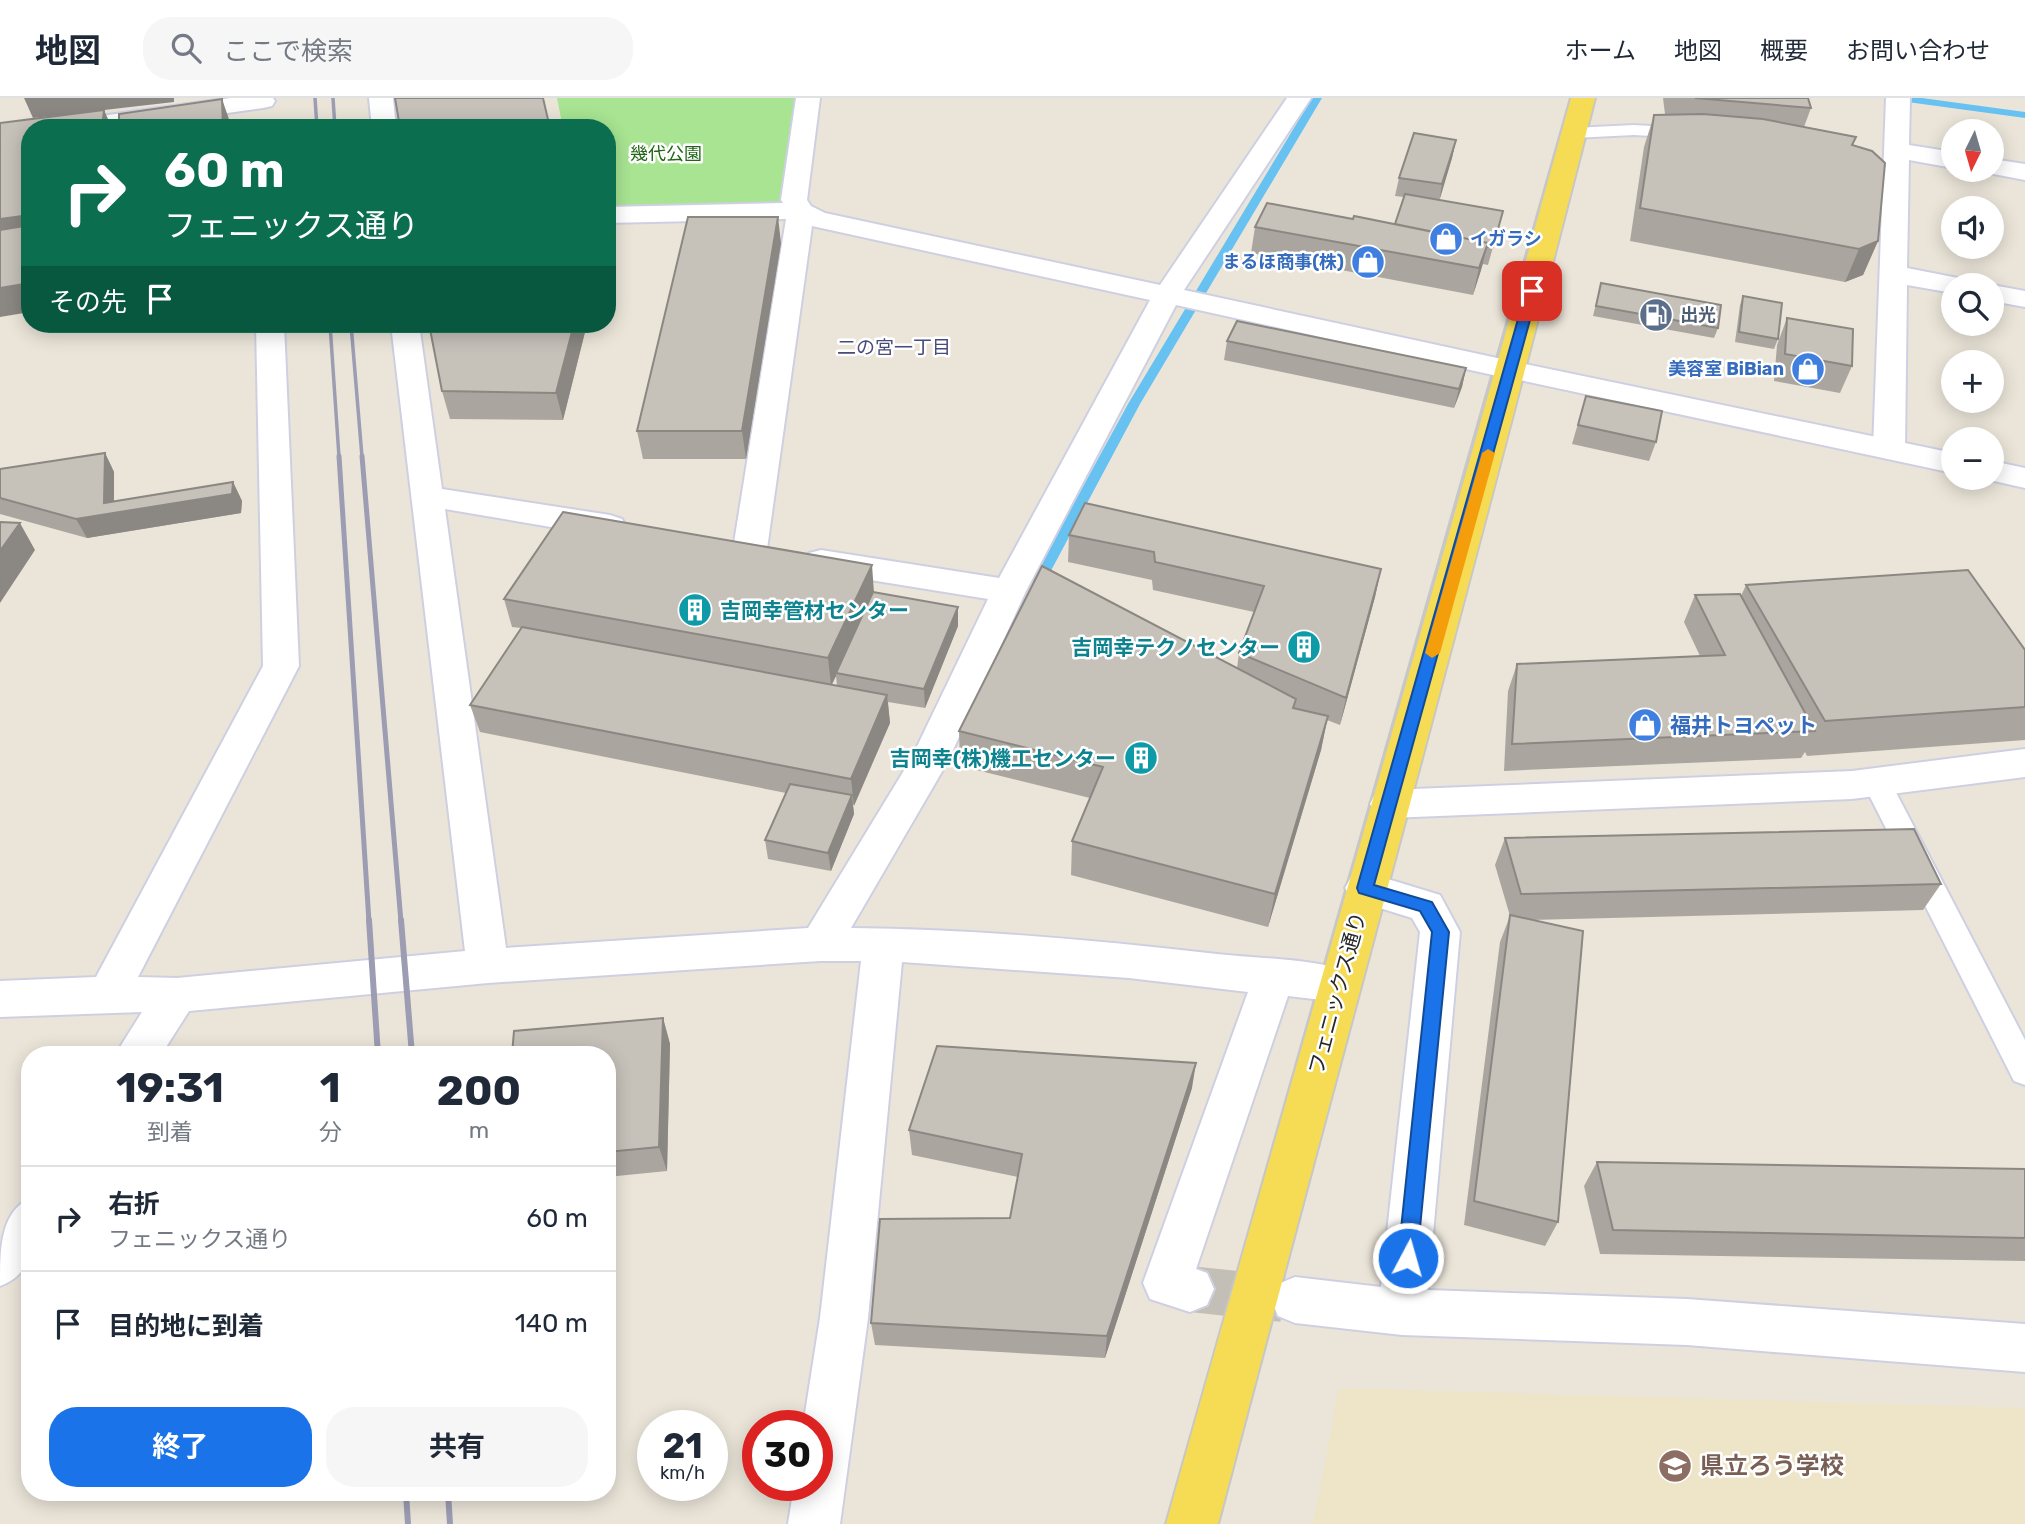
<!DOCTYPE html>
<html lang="ja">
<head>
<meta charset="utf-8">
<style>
  :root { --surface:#fff; --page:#f6f6f7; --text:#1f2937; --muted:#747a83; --line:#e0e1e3; --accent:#1a73e8 }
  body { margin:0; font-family:Rubik,"Noto Sans JP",sans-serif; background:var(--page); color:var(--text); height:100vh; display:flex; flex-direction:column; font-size:26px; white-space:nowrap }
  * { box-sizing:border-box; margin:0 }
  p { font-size:23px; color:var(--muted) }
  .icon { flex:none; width:38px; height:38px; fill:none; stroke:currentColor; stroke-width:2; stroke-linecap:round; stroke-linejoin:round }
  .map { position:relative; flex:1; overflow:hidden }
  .side { position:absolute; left:21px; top:948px; width:595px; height:455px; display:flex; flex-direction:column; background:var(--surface); border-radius:28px; box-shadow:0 4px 18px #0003 }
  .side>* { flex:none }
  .top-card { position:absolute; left:21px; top:21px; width:595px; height:214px; border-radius:28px; box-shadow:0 4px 18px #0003; background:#0b6e4f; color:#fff; overflow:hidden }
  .needle { width:46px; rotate:185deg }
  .controls { position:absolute; left:1941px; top:21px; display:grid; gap:14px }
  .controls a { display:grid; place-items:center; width:63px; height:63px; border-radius:50%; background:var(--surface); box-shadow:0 4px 18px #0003; font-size:35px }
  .speed { position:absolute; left:637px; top:1312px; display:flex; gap:14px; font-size:35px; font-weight:700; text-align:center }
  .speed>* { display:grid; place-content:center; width:91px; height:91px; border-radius:50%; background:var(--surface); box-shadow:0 4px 18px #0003; line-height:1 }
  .speed small { font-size:18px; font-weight:400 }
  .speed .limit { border:10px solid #d22; background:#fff; color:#111 }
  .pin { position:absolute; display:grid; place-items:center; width:60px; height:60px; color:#fff; margin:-30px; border-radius:14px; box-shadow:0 4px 10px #0006 }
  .me { position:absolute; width:77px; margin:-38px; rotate:6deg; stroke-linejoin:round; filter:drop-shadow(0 0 5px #0008) }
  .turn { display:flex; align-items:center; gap:24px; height:147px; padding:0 28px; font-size:32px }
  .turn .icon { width:91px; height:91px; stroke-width:2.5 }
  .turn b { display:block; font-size:49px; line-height:60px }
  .then { display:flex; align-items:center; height:66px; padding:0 28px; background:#0003; gap:14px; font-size:26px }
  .eta { display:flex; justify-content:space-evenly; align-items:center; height:119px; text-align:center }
  .eta b { font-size:42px; font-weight:700; line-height:49px }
  .primary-button { display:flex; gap:14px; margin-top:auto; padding:14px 28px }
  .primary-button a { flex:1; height:80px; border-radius:28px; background:var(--accent); color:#fff; font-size:28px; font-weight:700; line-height:80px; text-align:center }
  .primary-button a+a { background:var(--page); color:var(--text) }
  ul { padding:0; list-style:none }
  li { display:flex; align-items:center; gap:21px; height:105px; padding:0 28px; border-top:2px solid var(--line) }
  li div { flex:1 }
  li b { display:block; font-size:26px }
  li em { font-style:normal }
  header { display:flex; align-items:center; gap:42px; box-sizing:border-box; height:98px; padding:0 35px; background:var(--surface); border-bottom:2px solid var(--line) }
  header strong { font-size:33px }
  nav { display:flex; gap:38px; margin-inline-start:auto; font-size:24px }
  .search { width:490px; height:63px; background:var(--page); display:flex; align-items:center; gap:18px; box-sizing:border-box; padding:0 24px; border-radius:28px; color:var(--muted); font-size:26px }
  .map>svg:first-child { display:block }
  .education { fill:#eee4c7 }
  .green { fill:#a8e492 }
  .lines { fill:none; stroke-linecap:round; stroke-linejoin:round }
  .stream { fill:#67c2f2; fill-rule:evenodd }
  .street-tunnel { stroke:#c4bfb6; stroke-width:46; stroke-dasharray:46 23; stroke-linecap:butt }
  .lane-casing { stroke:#ced0e2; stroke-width:4 }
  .street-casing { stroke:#ced0e2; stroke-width:4 }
  .secondary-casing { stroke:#ced0e2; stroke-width:4 }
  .primary-casing { stroke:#c7c7c7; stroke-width:4 }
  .lane { fill:#fff; fill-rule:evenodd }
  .street { fill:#fff; fill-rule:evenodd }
  .secondary { fill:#fff; fill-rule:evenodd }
  .primary { fill:#f5dc54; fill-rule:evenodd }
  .rail-far2 { stroke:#9c9db3; stroke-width:3.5 }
  .rail-far1 { stroke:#9c9db3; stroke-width:5 }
  .rail { stroke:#9c9db3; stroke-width:6 }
  .wall { fill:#aaa69f; fill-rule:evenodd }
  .shaded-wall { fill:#8b8782 }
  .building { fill:#c6c1b9; stroke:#8b8782; stroke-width:2 }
  .route { fill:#1a73e8; stroke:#114b97; stroke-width:2 }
  .slow { fill:#f59e0b }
  .labels { text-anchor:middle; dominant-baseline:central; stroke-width:5; stroke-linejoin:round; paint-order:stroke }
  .far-park-label { font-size:18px; fill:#216617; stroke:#fff }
  .far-shop-label { font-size:18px; font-weight:bold; fill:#366cbe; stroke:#fff; text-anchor:end }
  .far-service-label { font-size:18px; font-weight:bold; fill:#4e5e75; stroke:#fff; text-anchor:start }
  .far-neighbourhood-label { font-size:19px; fill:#474c7a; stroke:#fff }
  .culture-label { font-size:21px; font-weight:bold; fill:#0d838f; stroke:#fff; text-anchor:end }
  .shop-label { font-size:21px; font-weight:bold; fill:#366cbe; stroke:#fff; text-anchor:start }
  .street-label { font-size:21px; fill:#282828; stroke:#fff }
  .near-education-label { font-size:24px; font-weight:bold; fill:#785e54; stroke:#fff; text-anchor:start }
</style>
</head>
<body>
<header>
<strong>地図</strong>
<div class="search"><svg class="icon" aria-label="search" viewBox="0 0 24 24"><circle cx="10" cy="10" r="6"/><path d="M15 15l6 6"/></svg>ここで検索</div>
<nav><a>ホーム</a><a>地図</a><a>概要</a><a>お問い合わせ</a></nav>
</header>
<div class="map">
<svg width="2025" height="1426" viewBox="0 0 2025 1426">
  <rect width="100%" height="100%" fill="#ebe5d9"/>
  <path class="education" d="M1339,1290L2025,1310V1426H1313Z"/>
  <path class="green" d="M557,0H803L786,109L607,114V30H563Z"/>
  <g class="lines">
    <path class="stream" d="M1312,0H1322L1140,306L1046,482L1039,487L1034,485L1032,482L1128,306Z
      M1895,0H1922L2025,14V20L1900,3Z"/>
    <path class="street-tunnel" d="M1190,1191L1283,1201"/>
    <g class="lane-casing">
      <path id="lane" d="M1634,27L1686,30L1695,35L1686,40L1634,37L1573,40L1564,35L1573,30Z
        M1876,673L1886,676L1890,683L2025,942V987L2014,983L1862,683L1866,676Z"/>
    </g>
    <g class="street-casing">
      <path id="street" d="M231,0H273L275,3L272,8L263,10L121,30H53L56,25L65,23Z
        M369,0H393L396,30H372Z
        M796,0H820L807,102L811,108L825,115L1160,187L1287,0H1311L1184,192L1511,263L1521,266L1526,272L1521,278L1511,281L1176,207L1026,493L947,665L851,830C973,831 1096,842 1217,856C1262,861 1312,860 1354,875L1360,887L1354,899L1339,904L1288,898L1196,1171L1207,1175L1214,1191L1207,1207L1190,1214L1150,1201L1143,1185L1248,894L1129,880L902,864L868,1220L840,1426H788L794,1388H817V1328H803L820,1220L861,863H820L488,885L189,913L161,957H115L142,914L0,919V883L96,879L263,568L256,226H284L299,568L138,879L177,880L465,853L391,226H419L442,391L610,417L622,421L626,428L622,435L610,439L445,411L506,850L808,830L911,661L988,501L821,474L809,471L804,463L809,455L821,452L999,480L1150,202L812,128L767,451L762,459L750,462L738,459L733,451L786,121L607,125V109L783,105L781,102Z
        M1886,0H1910L1909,47L1953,54V70L1909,62L1907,170L1963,181L1967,187H1953V195L1907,187L1905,351L1900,358L1889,361L1878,358L1873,351Z
        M1992,61L2025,66V82L1983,74L1981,72H1992Z
        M1989,187H1992L2025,193V209L1992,203Z
        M2025,651V679L1852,701L1389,720L1375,716L1370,706L1375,696L1389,692L1852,673Z
        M1365,774L1440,797L1460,834L1428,1192L1687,1201L2025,1226V1274L1687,1247L1402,1237L1295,1225L1278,1218L1271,1202L1278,1186L1295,1179L1381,1189L1420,834L1412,820L1351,801L1345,790L1351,779Z
        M30,1100C30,1136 40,1173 0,1188C0,1151 0,1115 30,1100Z"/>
    </g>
    <g class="secondary-casing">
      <path id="secondary" d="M1511,263L1953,355V375L1501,278L1496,272L1501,266Z
        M1992,363L2025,370V390L1981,380H1992Z"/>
    </g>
    <g class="primary-casing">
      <path id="primary" d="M1571,0H1595C1474,476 1343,950 1218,1426H1166C1300,950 1440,476 1571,0Z"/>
    </g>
    <use href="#lane" class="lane"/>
    <use href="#street" class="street"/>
    <use href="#secondary" class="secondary"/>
    <use href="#primary" class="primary"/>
    <path class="rail-far2" d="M315,0L317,30
      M333,0L335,30
      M330,226L339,359
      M351,226L362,359"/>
    <path class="rail-far1" d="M339,358L369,824
      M362,358L401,824"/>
    <path class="rail" d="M369,822L378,957
      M401,822L412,957
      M406,1395L408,1426
      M448,1395L450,1426"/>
  </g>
  <path class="wall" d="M1663,0H1808L1811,10L1804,29L1853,47L1878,143L1863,177L1845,184L1630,143L1644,49L1654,17L1665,16Z
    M1456,42L1452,60L1439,102L1503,113L1488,167L1483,166L1473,197L1251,155L1255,129L1353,121L1395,126L1404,99L1395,98L1399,80Z
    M781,145L746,361H643L637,333Z
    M1601,185L1718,230L1714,240L1593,218Z
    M1743,198L1778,241L1774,251L1735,244L1740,207Z
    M1787,220L1852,268L1840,295L1774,283L1777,247Z
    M587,226L563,322L450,321L442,293Z
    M1227,243L1466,270L1462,289L1454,310L1224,262Z
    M1586,298L1656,344L1649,363L1572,346Z
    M105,355L114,374V403L233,384L242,403L241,415L87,440L0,416V371Z
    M1069,437L1381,471L1375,499L1340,627L1327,622L1321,652L1268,829L1071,777L1072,743L1090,700L960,668L959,633L1237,570L1239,555L1254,514L1153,492L1152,482L1068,464Z
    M1746,487L2025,609V642L1807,658L1805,654L1801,660L1504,673L1508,593L1517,566L1700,558L1684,524L1695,497L1741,498Z
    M874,494L958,528L925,610L888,604L890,625L853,708L854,716L831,773L768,761L765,742L786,695L480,634L470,607L521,530L512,529L504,501ZM836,578L837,588L832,587Z
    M1505,740L1941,786L1923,812L1530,822L1558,1124L1545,1148L1464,1127L1500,844L1510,818L1495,767Z
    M663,920L670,946L667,1073L607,1079V957Z
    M1192,990L1105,1260L875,1247L871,1225L1010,1120L1018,1079L912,1057L909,1032Z
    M1597,1064L2025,1071V1163L1600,1156L1584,1088Z"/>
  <path class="shaded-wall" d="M24,0H174V4L104,12L112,30H102L104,12L33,20Z
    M222,1L231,27V30H223Z
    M1456,42L1452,60L1439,104L1442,86Z
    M607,115L611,134L607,149Z
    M30,117V145L0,150V121Z
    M778,119L781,145L746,361L742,333Z
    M1878,143L1863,177L1845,184L1859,151Z
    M1488,145L1481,172L1473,197L1479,170Z
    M30,185V214L0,219V190Z
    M574,226H587L563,322L556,295Z
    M1466,270L1462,289L1454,310L1459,291Z
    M105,355L114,374V415L233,384L242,403L241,415L87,440L76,421L104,405Z
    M20,425L35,452L0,505V453Z
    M872,467L874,495L836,575V578L831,587L828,560Z
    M1381,471L1375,499L1340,627L1346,600Z
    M958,509V528L925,610L924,591Z
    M887,597L890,625L854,708L851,681Z
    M1328,618L1321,652L1268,829L1275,796Z
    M852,697L854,716L831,773L828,755Z
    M663,920L670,946L667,1073L659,1049Z
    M1196,965L1192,990L1105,1260L1107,1238Z"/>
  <path class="building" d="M395,0H543L550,30H400Z
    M1695,0H1808L1811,10Z
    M222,1L223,30H119V16Z
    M104,12L102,30H30V117L0,121V25Z
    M1703,16L1763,21L1856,39L1852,47L1872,53L1885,65L1878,143L1859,151L1640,110L1654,17Z
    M1414,35L1456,42L1442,86L1399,80Z
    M1405,96L1503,113L1493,149L1487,148L1488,145L1395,126Z
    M1267,105L1353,121L1354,118L1488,145L1479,170L1255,129Z
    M688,119H778L742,333H637Z
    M30,127V185L0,190V132Z
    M1601,185L1721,207L1718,230L1596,208Z
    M1743,198L1782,205L1778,241L1739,234Z
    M1787,220L1853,231L1852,268L1785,256Z
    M1237,223L1466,270L1459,291L1227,243Z
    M429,226H574L556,295L442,293Z
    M1586,298L1662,313L1656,344L1578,327Z
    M105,355L104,405L233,384L232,396L76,421L0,400V371Z
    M1085,405L1381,471L1346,600L1239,555L1264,488L1155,464L1154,454L1069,437Z
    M563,414L872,467L828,560L504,501Z
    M0,424L20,425L0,453Z
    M1042,468L1296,601L1293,610L1328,618L1275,796L1072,743L1103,669L959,633Z
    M1968,472L2025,552V609L1825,623L1746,487Z
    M873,494L958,509L924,591L836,575Z
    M1740,496L1815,633L1512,646L1517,566L1725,557L1695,497Z
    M522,529L887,597L851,681L470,607Z
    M790,686L852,697L828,755L765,742Z
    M1914,731L1941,786L1521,796L1505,740Z
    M1510,817L1583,833L1558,1124L1474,1103Z
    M663,920L659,1049L607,1054V957H512L514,933Z
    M937,948L1196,965L1107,1238L871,1225L880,1121L1010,1120L1022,1056L909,1032Z
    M1597,1064L2025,1071V1140L1613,1132Z"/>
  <path class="route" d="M1532,189L1538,193L1374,787L1432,804L1449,834L1417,1160L1414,1166L1408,1169L1401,1166L1398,1160L1432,834L1420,813L1359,795L1357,790L1526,193Z"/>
  <path class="slow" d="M1488,351L1495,355L1440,555L1432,560L1425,555L1482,355Z"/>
  <defs>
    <g id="shop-disc" transform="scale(1.75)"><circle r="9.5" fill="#3f7fe0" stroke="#fff"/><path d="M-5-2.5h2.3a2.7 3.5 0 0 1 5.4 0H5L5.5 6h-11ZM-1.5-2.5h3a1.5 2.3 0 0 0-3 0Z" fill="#fff"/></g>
    <g id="fuel-disc" transform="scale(1.75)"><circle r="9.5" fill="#5c6f8a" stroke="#fff"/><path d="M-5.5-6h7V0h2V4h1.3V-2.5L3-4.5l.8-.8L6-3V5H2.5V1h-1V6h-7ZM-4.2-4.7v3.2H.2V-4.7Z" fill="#fff"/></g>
    <g id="building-disc" transform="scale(1.75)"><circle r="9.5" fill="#0f9aa8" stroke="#fff"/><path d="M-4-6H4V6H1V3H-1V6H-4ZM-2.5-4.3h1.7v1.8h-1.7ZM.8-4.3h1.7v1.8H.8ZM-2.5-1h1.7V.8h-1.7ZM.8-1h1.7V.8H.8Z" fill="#fff"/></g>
    <g id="school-disc" transform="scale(1.75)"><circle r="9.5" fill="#8d6e63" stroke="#fff"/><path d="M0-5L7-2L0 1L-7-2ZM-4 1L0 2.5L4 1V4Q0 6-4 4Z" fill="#fff"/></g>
  </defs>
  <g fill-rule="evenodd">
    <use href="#shop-disc" x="1446" y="141"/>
    <use href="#shop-disc" x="1368" y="164"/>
    <use href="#fuel-disc" x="1656" y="217"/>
    <use href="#shop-disc" x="1808" y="271"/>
    <use href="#building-disc" x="695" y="512"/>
    <use href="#building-disc" x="1304" y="549"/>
    <use href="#shop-disc" x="1645" y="627"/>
    <use href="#building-disc" x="1141" y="660"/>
    <use href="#school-disc" x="1675" y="1368"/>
  </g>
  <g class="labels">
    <g class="far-park-label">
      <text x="666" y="56">幾代公園</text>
    </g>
    <g class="far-shop-label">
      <text x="1470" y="141" text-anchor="start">イガラシ</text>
      <text x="1344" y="164">まるほ商事(株)</text>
      <text x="1784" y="271">美容室 BiBian</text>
    </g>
    <g class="far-service-label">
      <text x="1680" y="217">出光</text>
    </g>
    <g class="far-neighbourhood-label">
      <text x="894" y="249">二の宮一丁目</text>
    </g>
    <g class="culture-label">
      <text x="720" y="512" text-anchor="start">吉岡幸管材センター</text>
      <text x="1280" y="549">吉岡幸テクノセンター</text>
      <text x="1116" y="660">吉岡幸(株)機工センター</text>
    </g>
    <g class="shop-label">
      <text x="1670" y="627">福井トヨペット</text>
    </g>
    <g class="street-label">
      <text transform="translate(1337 895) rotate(-75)">フェニックス通り</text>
    </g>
    <g class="near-education-label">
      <text x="1700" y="1368">県立ろう学校</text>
    </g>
  </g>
</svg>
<div class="controls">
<a><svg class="needle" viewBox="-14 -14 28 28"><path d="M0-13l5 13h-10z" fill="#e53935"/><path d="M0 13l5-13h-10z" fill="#747a83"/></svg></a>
<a><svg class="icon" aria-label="sound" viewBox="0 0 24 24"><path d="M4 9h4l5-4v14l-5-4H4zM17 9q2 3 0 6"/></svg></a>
<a><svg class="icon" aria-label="search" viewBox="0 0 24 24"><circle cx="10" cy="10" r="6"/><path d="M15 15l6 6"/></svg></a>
<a>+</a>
<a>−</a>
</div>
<div class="speed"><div>21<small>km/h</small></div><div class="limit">30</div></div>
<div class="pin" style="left:1532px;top:193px;background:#d93025"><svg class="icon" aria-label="arrive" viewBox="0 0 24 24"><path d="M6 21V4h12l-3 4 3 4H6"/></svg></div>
<svg class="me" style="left:1408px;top:1160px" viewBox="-20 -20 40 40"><circle r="17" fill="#1a73e8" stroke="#fff" stroke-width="3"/><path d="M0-11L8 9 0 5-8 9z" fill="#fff"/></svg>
<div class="top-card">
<div class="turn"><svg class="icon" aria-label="right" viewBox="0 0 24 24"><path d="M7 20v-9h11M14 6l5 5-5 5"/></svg><div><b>60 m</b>フェニックス通り</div></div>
<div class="then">その先<svg class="icon" aria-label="arrive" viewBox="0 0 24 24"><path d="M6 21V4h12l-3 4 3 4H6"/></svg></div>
</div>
<section class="side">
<div class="eta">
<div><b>19:31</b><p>到着</p></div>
<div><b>1</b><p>分</p></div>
<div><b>200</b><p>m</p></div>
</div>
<ul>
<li><svg class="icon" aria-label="right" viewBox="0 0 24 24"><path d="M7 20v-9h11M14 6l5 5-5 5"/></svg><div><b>右折</b><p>フェニックス通り</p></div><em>60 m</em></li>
<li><svg class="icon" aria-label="arrive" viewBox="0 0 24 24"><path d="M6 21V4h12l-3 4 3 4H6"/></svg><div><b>目的地に到着</b></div><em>140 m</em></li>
</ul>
<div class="primary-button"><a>終了</a><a>共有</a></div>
</section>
</div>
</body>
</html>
